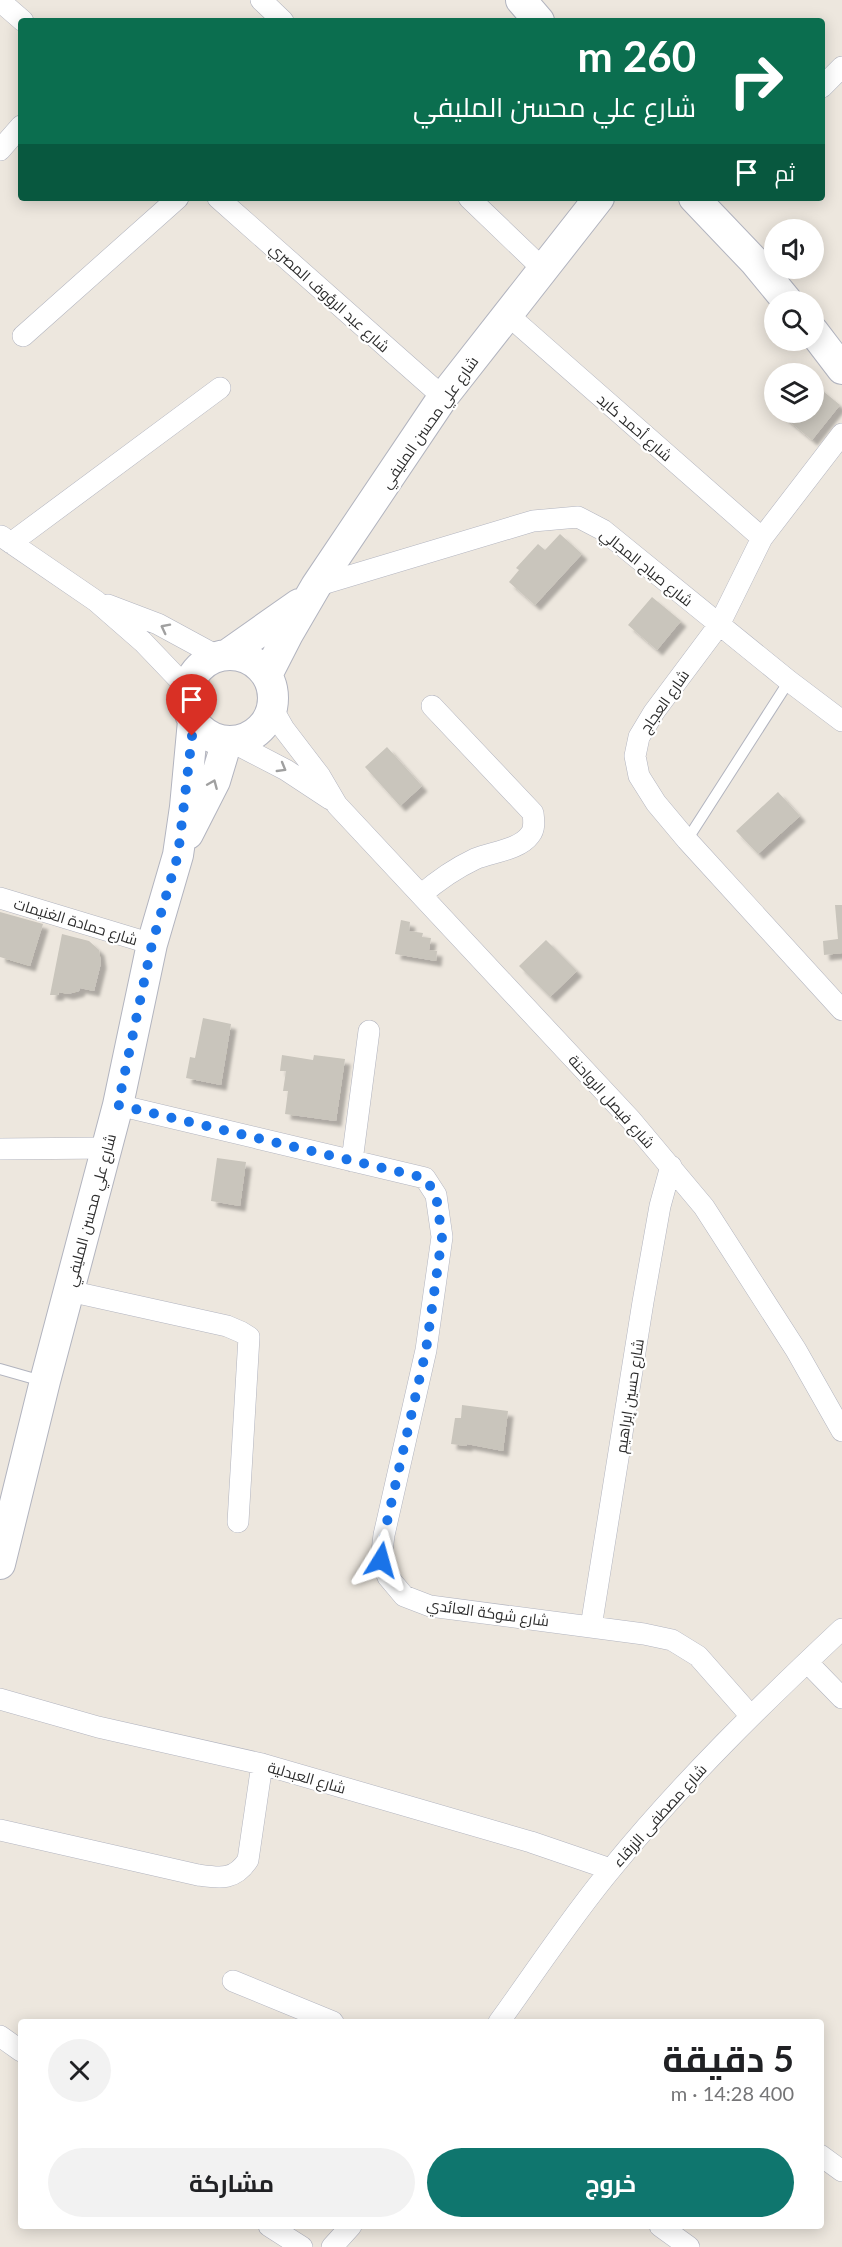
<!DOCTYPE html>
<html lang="ar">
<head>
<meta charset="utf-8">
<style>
  :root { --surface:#fff; --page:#f2f2f2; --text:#202124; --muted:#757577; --accent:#0f766e }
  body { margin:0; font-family:Lato,Cairo,sans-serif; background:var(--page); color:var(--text); direction:rtl; height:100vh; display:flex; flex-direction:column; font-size:22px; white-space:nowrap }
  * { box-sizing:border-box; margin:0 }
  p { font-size:20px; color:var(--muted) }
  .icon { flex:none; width:33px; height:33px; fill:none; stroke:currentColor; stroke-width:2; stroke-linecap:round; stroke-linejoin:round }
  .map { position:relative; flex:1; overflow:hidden; direction:ltr }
  .drawer { position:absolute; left:18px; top:2019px; width:806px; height:210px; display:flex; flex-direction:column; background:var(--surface); border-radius:6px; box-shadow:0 3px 15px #0003; direction:rtl }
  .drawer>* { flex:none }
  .guide { position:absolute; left:18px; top:18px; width:807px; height:183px; border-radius:6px; box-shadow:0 3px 15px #0003; direction:rtl; background:#0b6e4f; color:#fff; overflow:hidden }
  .fabs { position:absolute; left:764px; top:219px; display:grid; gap:12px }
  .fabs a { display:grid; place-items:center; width:60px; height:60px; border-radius:50%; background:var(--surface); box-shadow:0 3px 15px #0003; font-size:30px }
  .pin { position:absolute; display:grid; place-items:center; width:51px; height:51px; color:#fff; margin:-62px -26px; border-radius:50% 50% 50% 0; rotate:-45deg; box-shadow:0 0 6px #0007 }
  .pin .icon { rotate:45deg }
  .me { position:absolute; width:66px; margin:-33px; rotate:8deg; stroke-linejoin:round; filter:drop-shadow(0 0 4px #0008) }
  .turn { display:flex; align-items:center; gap:21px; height:126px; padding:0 30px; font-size:27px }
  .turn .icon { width:78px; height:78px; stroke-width:2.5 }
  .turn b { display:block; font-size:42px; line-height:51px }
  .then { display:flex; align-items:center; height:57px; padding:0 30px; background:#0003; gap:12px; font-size:22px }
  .round { display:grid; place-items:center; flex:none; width:63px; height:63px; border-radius:32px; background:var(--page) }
  .headline { display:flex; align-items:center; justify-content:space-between; height:102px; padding:0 30px }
  h1 { font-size:36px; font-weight:700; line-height:45px }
  .action { display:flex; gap:12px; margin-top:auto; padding:12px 30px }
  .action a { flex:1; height:69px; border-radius:36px; background:var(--accent); color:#fff; font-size:24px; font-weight:700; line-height:69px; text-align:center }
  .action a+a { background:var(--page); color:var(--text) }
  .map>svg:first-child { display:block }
  .building { fill:#c9c5bc; filter:url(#shadow) }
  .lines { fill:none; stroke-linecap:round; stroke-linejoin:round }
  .lane-casing { stroke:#b2b4bf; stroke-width:12 }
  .street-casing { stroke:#b2b4bf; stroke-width:22 }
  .secondary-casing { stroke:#b2b4bf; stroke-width:32 }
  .lane { stroke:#fff; stroke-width:10 }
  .street { stroke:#fff; stroke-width:21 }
  .secondary { stroke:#fff; stroke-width:30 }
  .oneway { stroke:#a0a0a0 }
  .route { stroke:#1a73e8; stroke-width:10; stroke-dasharray:0 18 }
  .labels { text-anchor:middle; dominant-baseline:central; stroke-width:4.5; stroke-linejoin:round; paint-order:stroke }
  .street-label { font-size:15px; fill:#2c2c2c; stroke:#fff }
</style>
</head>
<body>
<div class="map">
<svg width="842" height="2247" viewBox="0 0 842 2247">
  <defs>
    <filter id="shadow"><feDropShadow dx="5.5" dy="5.5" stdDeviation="1.5" flood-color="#0004"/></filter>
  </defs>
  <rect width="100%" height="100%" fill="#ede7de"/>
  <path class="building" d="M813,383L840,405L812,440L778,412H813Z
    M560,534L582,554L535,605L509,582L519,570L516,568L538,544L545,550Z
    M652,597L681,621L657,650L628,625Z
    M387,747L422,786L400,806L365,767Z
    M778,792L800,816L758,854L736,831Z
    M835,905H842V953L824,955L823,941L838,939Z
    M0,912L43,924L30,966L0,957Z
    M401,920L410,922L409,931L423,933L422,937L431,938L429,950L437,951L436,961L395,954Z
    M62,934L89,941L99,950L101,963L94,991L80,988L79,991L68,994L59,992L58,995H50Z
    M546,940L577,971L550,997L519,966Z
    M203,1018L231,1024L221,1085L186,1078L190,1057L195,1058Z
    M282,1055L313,1060L314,1055L345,1059L336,1121L285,1114L288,1091H283L286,1071H280Z
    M217,1158L246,1162L240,1206L211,1201Z
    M462,1405L508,1411L503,1451L467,1444V1446L451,1444L455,1418H461Z"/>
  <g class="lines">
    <g class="lane-casing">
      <path id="lane" d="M687,840L789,681
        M0,1369L42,1381"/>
    </g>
    <g class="street-casing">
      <path id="street" d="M261,0L283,21
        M0,1L23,21
        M822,87L842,67
        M0,150L21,126
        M218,198L443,397
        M469,198L544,270
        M508,315L762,538
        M23,336L178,198
        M842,434L762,538L719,625L654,712L639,737L635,756L639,776L656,803L687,840L842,1010
        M1,536L96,601L143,642L187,688
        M11,543L220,388
        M316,586L533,521L578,517L603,530L789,681L842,721
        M108,605L158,624L217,656
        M272,708L284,729L320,776L337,805L631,1120L704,1207L796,1350L842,1431
        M230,741L286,770L330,799
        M421,895C437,881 456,868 475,859C492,852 519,850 530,835C535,829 534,821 533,813L432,706
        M0,898L152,944
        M118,1105L425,1178L436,1195L442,1237L426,1350L384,1535L381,1560L388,1577L404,1596L430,1606L644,1634L672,1640L698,1656L750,1715
        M0,1149L107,1148
        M352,1161L369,1031
        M69,1291L227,1326L241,1332L249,1337L238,1522
        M591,1627L643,1302L660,1206L671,1166
        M807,1662L842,1698
        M0,1699L98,1727L262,1764L531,1842L610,1869
        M0,1830L198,1875C220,1878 234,1881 248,1860L262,1764
        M233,1981L333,2022
        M499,2022C536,1971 571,1917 612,1868C682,1782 761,1705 842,1629
        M0,2036L21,2051
        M820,2155L842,2171
        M269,2226L302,2247
        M660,2226L689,2247
        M332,2247L351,2226"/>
    </g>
    <g class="secondary-casing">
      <path id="secondary" d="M521,0L539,21
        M694,198L755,262L788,302
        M813,331L842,369
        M228,654L299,604
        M187 698a43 43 0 1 1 86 0a43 43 0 1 1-86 0Z
        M267,675L288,634L316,586L443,397L599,198
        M188,834L215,781L227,741
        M0,1564L45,1381L118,1105L152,944L178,855L185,807L193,721"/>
    </g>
    <use href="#lane" class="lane"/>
    <use href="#street" class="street"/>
    <use href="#secondary" class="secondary"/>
  </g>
  <defs><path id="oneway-chevron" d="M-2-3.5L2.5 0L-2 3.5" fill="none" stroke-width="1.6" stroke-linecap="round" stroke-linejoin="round" transform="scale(1.5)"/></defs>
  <g class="oneway">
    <use href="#oneway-chevron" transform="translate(165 628) rotate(-153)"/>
    <use href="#oneway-chevron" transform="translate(282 768) rotate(30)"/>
    <use href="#oneway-chevron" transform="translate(213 784) rotate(-67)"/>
  </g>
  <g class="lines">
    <path class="route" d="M192,736L178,855L152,944L118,1105L425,1178L436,1195L442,1237L426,1350L384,1535L381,1560"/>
  </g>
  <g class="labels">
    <g class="street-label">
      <text transform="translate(330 297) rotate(42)">شارع عبد الرؤوف المصري</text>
      <text transform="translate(429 422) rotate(-55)">شارع علي محسن المليفي</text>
      <text transform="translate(635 427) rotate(41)">شارع أحمد كايد</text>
      <text transform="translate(647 567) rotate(39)">شارع صياح المجالي</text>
      <text transform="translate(664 701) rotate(-55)">شارع العجاج</text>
      <text transform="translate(76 921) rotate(17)">شارع حمادة الغنيمات</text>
      <text transform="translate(612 1101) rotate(48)">شارع فيصل الرواحنة</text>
      <text transform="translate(90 1210) rotate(-75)">شارع علي محسن المليفي</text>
      <text transform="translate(629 1396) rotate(-81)">شارع حسين إبراهيم</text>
      <text transform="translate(488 1612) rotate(8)">شارع شوكة العائدي</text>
      <text transform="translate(307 1777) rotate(16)">شارع العبدلية</text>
      <text transform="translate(659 1815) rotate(-48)">شارع مصطفى الزرقاء</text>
    </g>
  </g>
</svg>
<div class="fabs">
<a><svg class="icon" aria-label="sound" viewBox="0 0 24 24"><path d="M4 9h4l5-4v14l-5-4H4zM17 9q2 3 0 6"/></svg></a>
<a><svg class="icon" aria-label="search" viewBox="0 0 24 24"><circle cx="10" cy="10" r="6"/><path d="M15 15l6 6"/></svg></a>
<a><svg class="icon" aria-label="layers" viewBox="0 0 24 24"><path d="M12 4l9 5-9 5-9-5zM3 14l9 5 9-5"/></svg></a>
</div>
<div class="pin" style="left:192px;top:736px;background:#d93025"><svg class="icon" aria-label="arrive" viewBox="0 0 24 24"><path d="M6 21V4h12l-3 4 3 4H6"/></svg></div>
<svg class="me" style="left:381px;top:1560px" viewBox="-20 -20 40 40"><path d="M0-17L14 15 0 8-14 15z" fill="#1a73e8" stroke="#fff" stroke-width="4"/></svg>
<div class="guide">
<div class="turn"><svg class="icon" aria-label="right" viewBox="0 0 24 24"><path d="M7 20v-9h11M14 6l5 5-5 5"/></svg><div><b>260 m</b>شارع علي محسن المليفي</div></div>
<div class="then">ثم<svg class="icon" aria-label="arrive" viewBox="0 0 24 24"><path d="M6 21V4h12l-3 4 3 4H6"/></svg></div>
</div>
<section class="drawer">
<div class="headline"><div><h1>5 دقيقة</h1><p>400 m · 14:28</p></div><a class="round"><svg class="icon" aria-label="close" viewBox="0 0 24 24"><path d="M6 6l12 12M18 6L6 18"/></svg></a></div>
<div class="action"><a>خروج</a><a>مشاركة</a></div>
</section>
</div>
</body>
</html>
